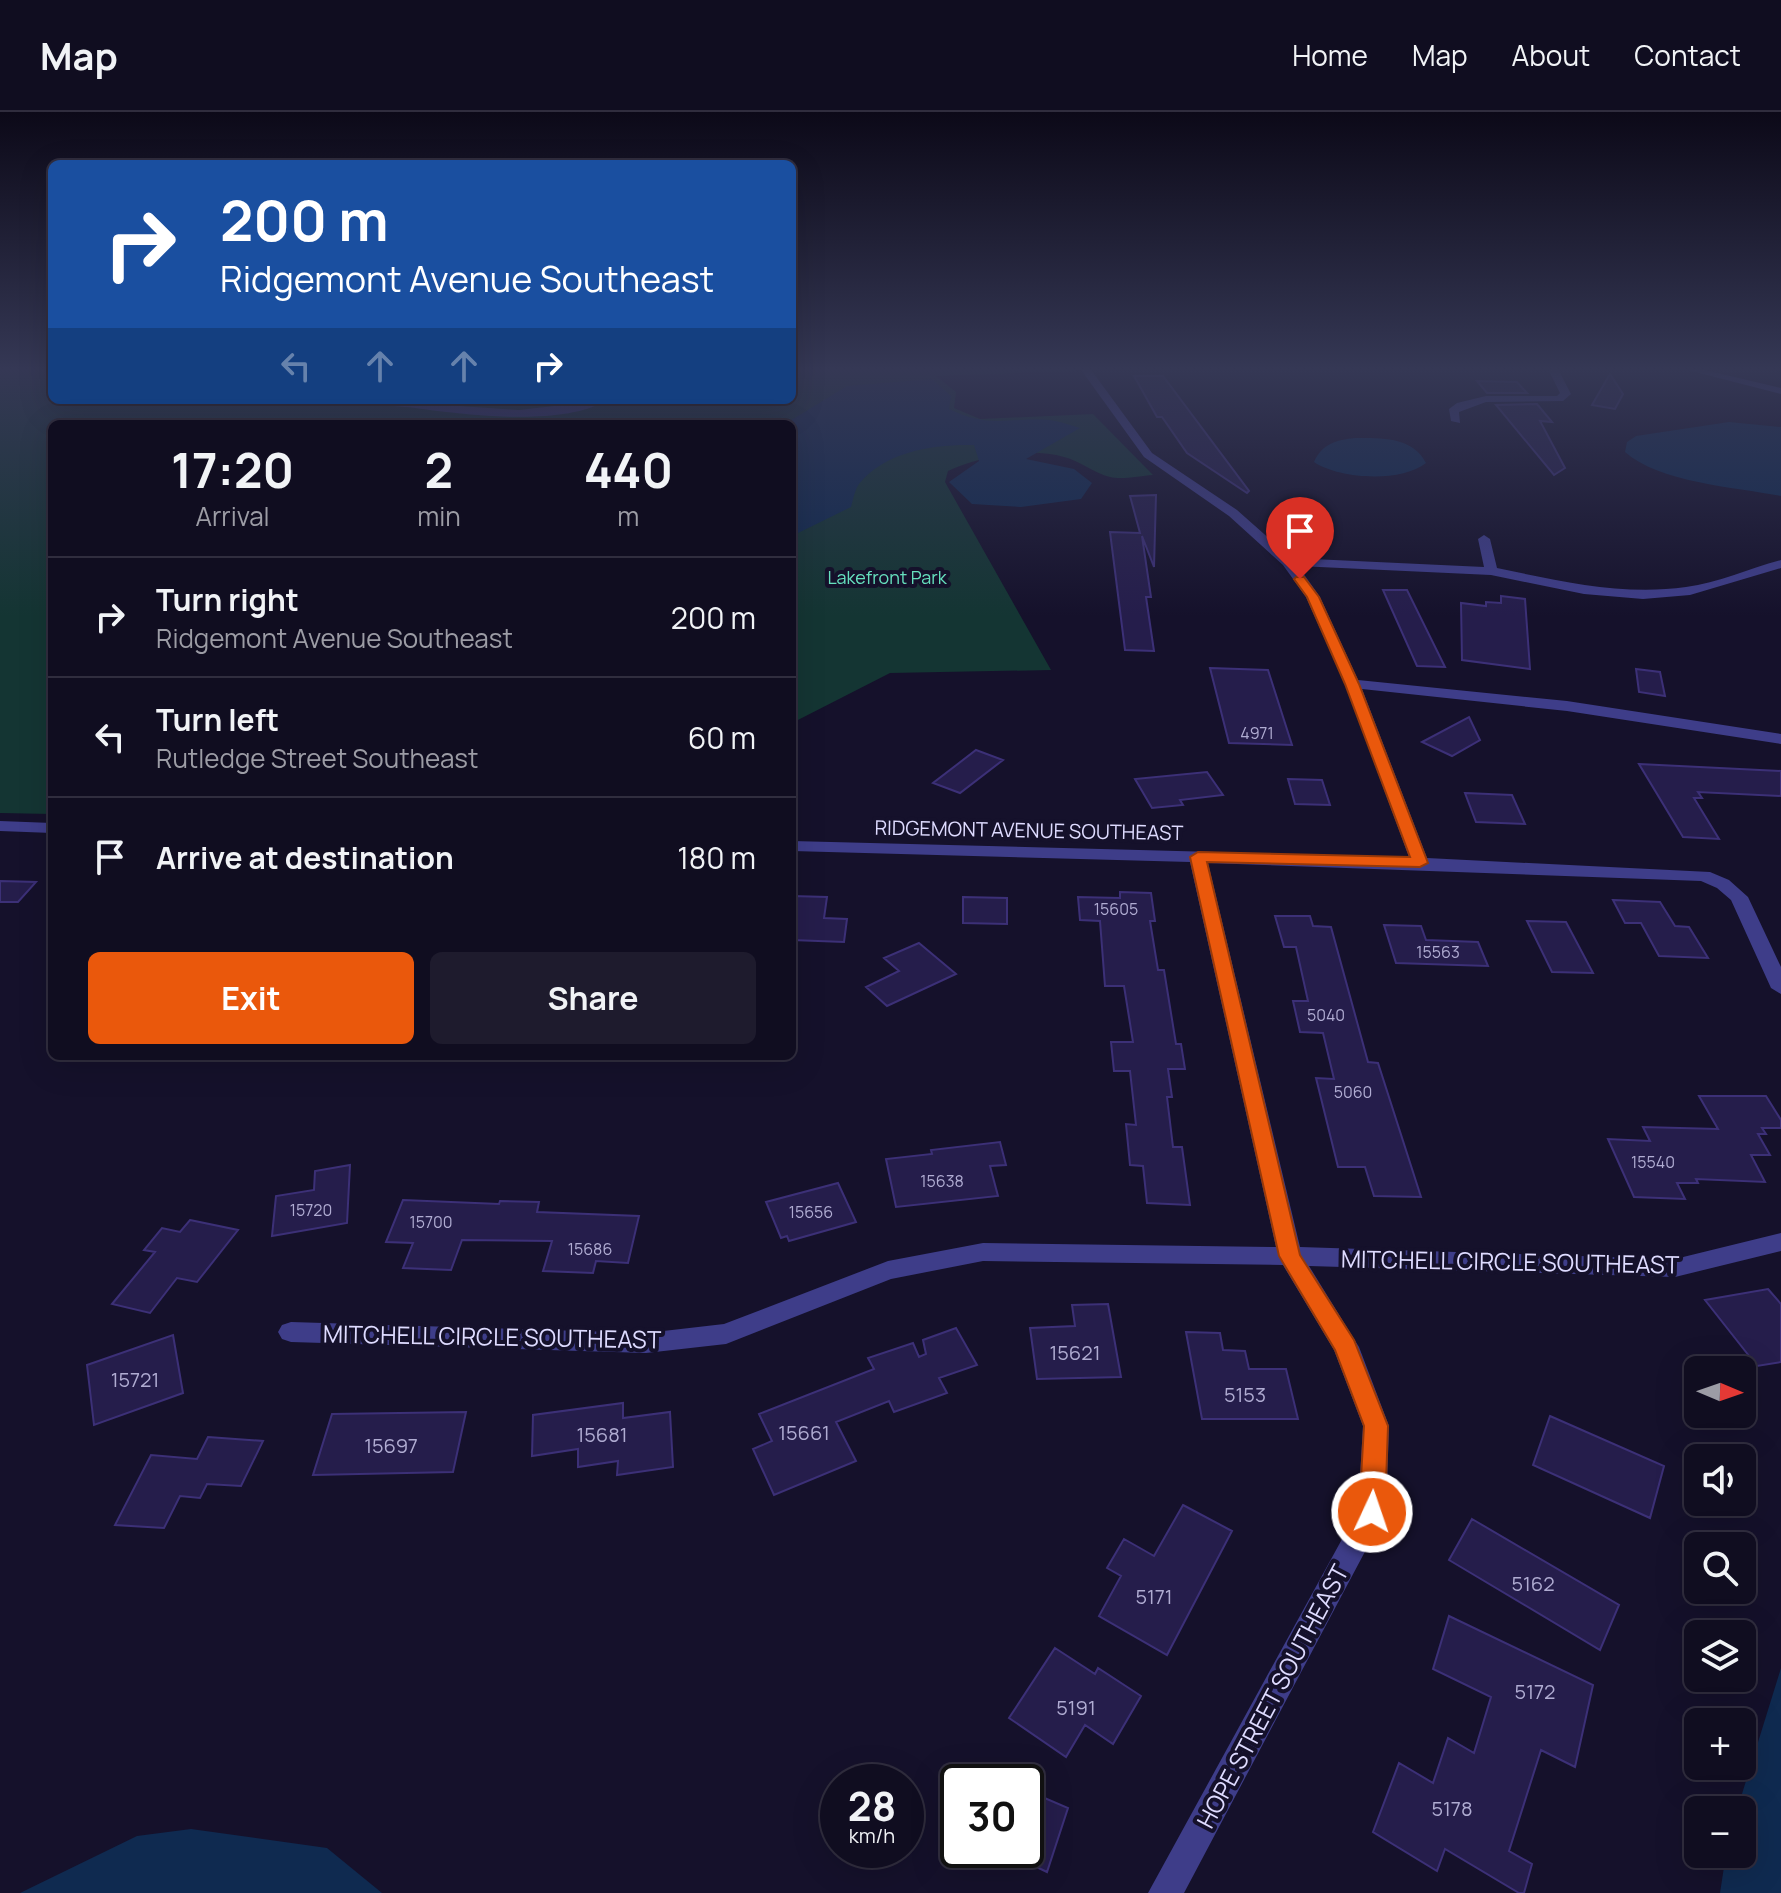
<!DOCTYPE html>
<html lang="en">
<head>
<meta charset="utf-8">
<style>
  :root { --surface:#100d20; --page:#1e1b2d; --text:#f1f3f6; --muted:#9c9ca5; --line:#302d3e; --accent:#ea580c }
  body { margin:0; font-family:Manrope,sans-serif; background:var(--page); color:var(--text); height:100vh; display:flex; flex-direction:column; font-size:30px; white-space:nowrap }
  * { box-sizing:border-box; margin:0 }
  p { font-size:26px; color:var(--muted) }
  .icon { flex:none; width:44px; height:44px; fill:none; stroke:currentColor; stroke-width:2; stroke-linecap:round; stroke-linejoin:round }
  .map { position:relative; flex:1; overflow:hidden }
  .sheet { position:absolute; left:48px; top:308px; width:748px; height:640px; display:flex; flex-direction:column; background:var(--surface); border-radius:12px; box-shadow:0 8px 32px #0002,0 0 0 2px var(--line) }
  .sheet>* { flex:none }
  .banner { position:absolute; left:48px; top:48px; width:748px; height:244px; border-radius:12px; box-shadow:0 8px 32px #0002,0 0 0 2px var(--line); background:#1a4fa0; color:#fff; overflow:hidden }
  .needle { width:52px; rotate:92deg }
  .tools { position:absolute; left:1684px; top:1244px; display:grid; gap:16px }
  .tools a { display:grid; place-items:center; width:72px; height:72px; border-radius:12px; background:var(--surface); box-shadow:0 8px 32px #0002,0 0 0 2px var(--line); font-size:40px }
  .speed { position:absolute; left:820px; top:1652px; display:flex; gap:16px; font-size:40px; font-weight:700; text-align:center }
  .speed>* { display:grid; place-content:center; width:104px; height:104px; border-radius:50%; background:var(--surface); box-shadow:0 8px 32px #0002,0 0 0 2px var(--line); line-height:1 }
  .speed small { font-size:20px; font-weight:400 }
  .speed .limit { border:4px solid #111; border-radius:12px; background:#fff; color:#111 }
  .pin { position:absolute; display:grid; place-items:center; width:68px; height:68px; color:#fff; margin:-82px -34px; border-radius:50% 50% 50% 0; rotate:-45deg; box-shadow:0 0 8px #0007 }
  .pin .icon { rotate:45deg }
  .me { position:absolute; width:88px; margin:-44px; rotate:3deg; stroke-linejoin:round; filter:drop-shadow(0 0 6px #0008) }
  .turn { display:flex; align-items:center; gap:28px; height:168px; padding:0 40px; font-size:36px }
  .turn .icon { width:104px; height:104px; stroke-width:2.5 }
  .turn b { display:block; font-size:56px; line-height:68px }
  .lanes { display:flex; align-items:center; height:76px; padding:0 40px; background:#0003; justify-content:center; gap:40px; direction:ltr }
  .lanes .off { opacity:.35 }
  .eta { display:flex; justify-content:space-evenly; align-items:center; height:136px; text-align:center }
  .eta b { font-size:48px; font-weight:700; line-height:56px }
  .primary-button { display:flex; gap:16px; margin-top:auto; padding:16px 40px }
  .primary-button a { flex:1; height:92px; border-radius:12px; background:var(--accent); color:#fff; font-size:32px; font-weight:700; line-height:92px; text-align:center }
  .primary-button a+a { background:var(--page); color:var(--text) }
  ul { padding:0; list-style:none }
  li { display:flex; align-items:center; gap:24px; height:120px; padding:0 40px; border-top:2px solid var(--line) }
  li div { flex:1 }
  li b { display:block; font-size:30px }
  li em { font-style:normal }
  header { display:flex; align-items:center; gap:48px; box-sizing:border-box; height:112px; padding:0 40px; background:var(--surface); border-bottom:2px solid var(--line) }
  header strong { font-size:38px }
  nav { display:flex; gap:44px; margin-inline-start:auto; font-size:28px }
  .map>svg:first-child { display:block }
  .green { fill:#143533 }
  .water { fill:#0f2a50 }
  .building { fill:#251d4b; stroke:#3c3077; stroke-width:2 }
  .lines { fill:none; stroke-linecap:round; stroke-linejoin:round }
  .minor { fill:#3e3d89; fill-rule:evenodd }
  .route { fill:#ea580c; stroke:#983908; stroke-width:2 }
  .labels { text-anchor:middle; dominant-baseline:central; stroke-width:8; stroke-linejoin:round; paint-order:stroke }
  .number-label { font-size:16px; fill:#b0acd2 }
  .far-park-label { font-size:18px; fill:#66e0be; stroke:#15112b }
  .street-label { font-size:20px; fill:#dedbff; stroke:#15112b }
  .near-number-label { font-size:20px; fill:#b0acd2 }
  .near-street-label { font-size:24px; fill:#dedbff; stroke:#15112b }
</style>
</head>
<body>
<header>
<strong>Map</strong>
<nav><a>Home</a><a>Map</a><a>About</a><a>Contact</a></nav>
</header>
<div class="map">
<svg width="1781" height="1781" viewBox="0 0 1781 1781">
  <rect width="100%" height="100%" fill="#15112b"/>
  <path class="green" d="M0,255H52V288H792V255H1073L1075,259L936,264L956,280L954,296L980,307L1093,302L1153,363C1140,364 1122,368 1110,365C1094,361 1080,349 1064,345C1030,335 979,344 948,359L945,370L1051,558L890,561L792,611V312H52V702L0,701Z"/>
  <path class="water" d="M932,267L951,284L949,297C990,317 1008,305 1049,308C1059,309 1070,313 1080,316L1026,347L1074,357L1092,371L1081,387L1021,395L972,392L949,370L979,349L974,333C935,332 885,339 859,372C855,377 853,388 851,395L792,424V312H785L847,274Z
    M1729,310L1781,315V384C1735,375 1660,371 1625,340L1627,330L1636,324Z
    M1355,326C1382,326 1413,325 1426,351C1401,371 1339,367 1314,350C1322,332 1336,328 1355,326Z
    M1781,1556V1781H1720L1726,1742H1742V1698H1737Z
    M191,1717L327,1736L382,1781H20L137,1724Z"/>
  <path class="building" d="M1610,262L1623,282L1615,297L1592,293Z
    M1134,264H1163L1249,379L1247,381L1187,341L1162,305H1157Z
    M1477,269L1517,270L1527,281H1487Z
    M1537,292L1552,310L1540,309L1565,356L1554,363L1496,293Z
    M1156,383L1154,455L1142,424L1151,485H1146L1154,539L1125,538L1110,420L1140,421L1130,384Z
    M1383,478H1407L1445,555L1417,554Z
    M1501,484L1525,487L1530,557L1462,548L1461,491L1486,494V490L1501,491Z
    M1210,556L1268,558L1292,633L1229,631Z
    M1636,557L1660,560L1665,584L1639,580Z
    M1469,605L1480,628L1452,644L1422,630Z
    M976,638L1003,648L960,681L933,671Z
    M1639,652L1781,659V684L1698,680L1702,686H1694L1719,727L1683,725Z
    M1207,660L1223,683L1180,688L1183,693L1152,696L1135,667Z
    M1288,667L1322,668L1330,693L1295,692Z
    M1465,681L1512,683L1525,712L1476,710Z
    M0,769L36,770L18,790H0Z
    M1120,780L1151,781L1155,809H1150L1158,858H1164L1176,932H1181L1185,957H1168L1172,985H1167L1173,1035H1182L1190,1093L1147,1091L1143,1054L1130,1053L1126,1012L1136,1013L1130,959H1114L1111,930H1133L1124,874H1105L1100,809L1080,808L1078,785L1120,786Z
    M792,784L827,785L824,806L847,807L844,830L792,828Z
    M963,785L1007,786V812L963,811Z
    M1613,788L1660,790L1675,814L1689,815L1708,846L1659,844L1641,811H1625Z
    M1275,804H1310L1313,814L1331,815L1368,950L1378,951L1421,1085L1374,1084L1365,1055H1338L1316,966L1334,967L1323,921L1300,920L1293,889H1308L1296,835H1284Z
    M1527,809L1566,810L1593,861L1552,860Z
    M1384,813L1421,814L1426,828L1478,830L1488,854L1396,851Z
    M919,831L956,862L887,894L866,875L899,859L884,846Z
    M1699,984H1766L1781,1008V1016H1762L1766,1022H1758L1770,1043H1751L1765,1070L1696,1067L1698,1071H1677L1685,1087L1634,1085L1608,1027L1650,1029L1643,1015L1718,1017Z
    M1000,1030L1006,1053L990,1054L998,1084L896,1095L886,1047L932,1042L931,1038Z
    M350,1053L347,1111L272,1124L276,1084L314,1078L315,1059Z
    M838,1071L856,1110L789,1129L787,1124L781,1126L766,1090Z
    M403,1088L499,1092L500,1089L539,1090L537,1100L639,1104L628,1151L596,1149L593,1161L543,1159L552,1129L462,1128L451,1158L403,1156L413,1131L386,1130Z
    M190,1108L238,1118L197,1170L177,1166L150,1201L112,1192L155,1140L144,1138L162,1116L180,1120Z
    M1768,1177L1781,1192V1250L1757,1254L1705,1188Z
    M1108,1192L1121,1265L1037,1267L1030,1216L1075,1214L1072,1193Z
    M956,1216L977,1253L939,1266L947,1281L894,1300L889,1289L836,1310L856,1349L774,1383L753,1337L772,1329L759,1302L874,1257L868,1246L913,1231L919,1245L926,1242L923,1228Z
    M1186,1220L1220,1221L1223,1238L1245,1239L1249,1257H1286L1298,1307H1202Z
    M173,1223L183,1281L94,1313L87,1253Z
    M623,1291V1306L670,1300L673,1355L617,1363L618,1349L578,1355V1337L532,1344L533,1303Z
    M466,1300L453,1360L313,1363L332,1302Z
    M1550,1304L1664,1354L1650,1406L1533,1353Z
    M208,1325L263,1329L241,1374L207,1372L200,1386L180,1384L164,1416L115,1413L151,1343L197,1347Z
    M1183,1393L1232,1419L1167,1543L1099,1504L1121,1464L1107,1456L1124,1427L1154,1444Z
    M1472,1407L1619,1493L1600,1538L1449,1448Z
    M1449,1504L1593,1573L1575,1655L1541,1638L1509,1739L1532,1752L1524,1781H1519L1445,1737L1437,1759L1373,1720L1399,1651L1433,1671L1448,1626L1474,1641L1491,1585L1433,1557Z
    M1055,1536L1095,1562L1098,1556L1141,1584L1113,1632L1085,1613L1066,1645L1009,1606Z
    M1026,1678L1068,1696L1047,1760L1026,1750Z"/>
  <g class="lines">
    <path class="minor" d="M1079,255H1089L1152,341L1237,398L1291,446L1484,455L1478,427L1484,423L1490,427L1497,456C1560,469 1622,484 1686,475C1718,471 1750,456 1781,448V456L1690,483L1643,487L1584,482L1491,463L1298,454L1320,485L1358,568L1567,589L1781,622V632L1567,599L1362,577L1427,746L1710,760L1729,768L1748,785L1781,855V882L1771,876L1731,788L1717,776L1701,769L1208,751L1300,1135L1675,1147L1781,1121V1139L1675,1165L1309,1154L1359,1235L1389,1314L1386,1400L1184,1781H1148L1358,1398L1363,1314L1334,1238L1283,1153L983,1149L891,1167L726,1232L646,1241L291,1230L282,1227L278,1220L282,1213L291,1210L646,1221L724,1212L888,1149L983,1131L1276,1135L1190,750L792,739V729L1409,745L1345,572L1306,485L1283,453L1229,404L1144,345Z
      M1547,255H1557L1571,282L1563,289L1486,290L1459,300L1460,311L1451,309L1449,297L1457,291L1486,284H1557L1560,281Z
      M1676,255H1692L1781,276V282Z
      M153,288H273L268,291H158Z
      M373,288L519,298L607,288C564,315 465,303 415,296C402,294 384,295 373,288Z
      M0,709L52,711V721L0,719Z"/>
  </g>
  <linearGradient id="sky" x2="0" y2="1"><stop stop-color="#0c0918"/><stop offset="0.51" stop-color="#353855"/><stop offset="1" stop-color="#353855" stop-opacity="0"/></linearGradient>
  <rect width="1781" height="504" fill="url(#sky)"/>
  <path class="route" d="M1296,465H1304L1319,485L1359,572L1428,751L1420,755L1207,750L1300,1143L1354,1228L1388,1314L1385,1400L1381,1408L1372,1411L1363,1408L1359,1400L1364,1314L1335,1238L1279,1144L1190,745L1198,740L1410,745L1345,572L1307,485L1294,467Z"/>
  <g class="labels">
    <g class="number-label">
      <text x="1257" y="621">4971</text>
      <text x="1116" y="797">15605</text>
      <text x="1438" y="840">15563</text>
      <text x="1326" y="903">5040</text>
      <text x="1353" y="980">5060</text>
      <text x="1653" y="1050">15540</text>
      <text x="942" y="1069">15638</text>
      <text x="311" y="1098">15720</text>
      <text x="811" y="1100">15656</text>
      <text x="431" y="1110">15700</text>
      <text x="590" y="1137">15686</text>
    </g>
    <g class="far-park-label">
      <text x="887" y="465">Lakefront Park</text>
    </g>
    <g class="street-label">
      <text transform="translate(1029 718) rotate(1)">RIDGEMONT AVENUE SOUTHEAST</text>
    </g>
    <g class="near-number-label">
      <text x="1075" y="1240">15621</text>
      <text x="135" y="1267">15721</text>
      <text x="1245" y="1282">5153</text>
      <text x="804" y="1320">15661</text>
      <text x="602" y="1322">15681</text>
      <text x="391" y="1333">15697</text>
      <text x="1533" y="1471">5162</text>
      <text x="1154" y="1484">5171</text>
      <text x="1535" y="1579">5172</text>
      <text x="1076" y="1595">5191</text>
      <text x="1452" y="1696">5178</text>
    </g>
    <g class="near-street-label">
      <text transform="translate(1510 1149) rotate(1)">MITCHELL CIRCLE SOUTHEAST</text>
      <text transform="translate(492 1224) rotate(1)">MITCHELL CIRCLE SOUTHEAST</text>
      <text transform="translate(1272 1584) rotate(-62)">HOPE STREET SOUTHEAST</text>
    </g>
  </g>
</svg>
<div class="tools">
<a><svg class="needle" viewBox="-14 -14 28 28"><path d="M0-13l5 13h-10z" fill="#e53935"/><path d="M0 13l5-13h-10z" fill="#9c9ca5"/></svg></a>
<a><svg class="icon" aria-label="sound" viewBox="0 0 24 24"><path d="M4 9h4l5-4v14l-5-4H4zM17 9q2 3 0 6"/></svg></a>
<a><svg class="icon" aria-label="search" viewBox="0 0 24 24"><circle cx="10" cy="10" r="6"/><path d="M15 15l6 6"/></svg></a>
<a><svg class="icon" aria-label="layers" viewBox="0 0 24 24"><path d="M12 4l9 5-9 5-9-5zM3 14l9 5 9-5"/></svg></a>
<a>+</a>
<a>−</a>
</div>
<div class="speed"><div>28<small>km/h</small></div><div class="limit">30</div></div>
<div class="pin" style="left:1300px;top:467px;background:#d93025"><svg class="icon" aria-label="arrive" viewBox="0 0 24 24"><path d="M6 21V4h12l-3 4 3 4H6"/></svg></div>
<svg class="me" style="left:1372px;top:1400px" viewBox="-20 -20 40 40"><circle r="17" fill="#ea580c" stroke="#fff" stroke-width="3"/><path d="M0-11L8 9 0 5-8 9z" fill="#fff"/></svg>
<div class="banner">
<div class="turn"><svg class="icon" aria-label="right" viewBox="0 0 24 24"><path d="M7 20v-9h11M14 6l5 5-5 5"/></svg><div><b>200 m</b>Ridgemont Avenue Southeast</div></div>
<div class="lanes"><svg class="icon off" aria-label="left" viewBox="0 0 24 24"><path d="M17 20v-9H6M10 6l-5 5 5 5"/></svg><svg class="icon off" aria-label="ahead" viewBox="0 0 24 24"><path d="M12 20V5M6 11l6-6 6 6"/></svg><svg class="icon off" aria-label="ahead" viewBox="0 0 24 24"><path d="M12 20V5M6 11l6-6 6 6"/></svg><svg class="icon" aria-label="right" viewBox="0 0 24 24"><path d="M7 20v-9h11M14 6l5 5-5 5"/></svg></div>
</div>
<section class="sheet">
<div class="eta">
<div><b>17:20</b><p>Arrival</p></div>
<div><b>2</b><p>min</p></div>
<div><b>440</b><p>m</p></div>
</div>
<ul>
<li><svg class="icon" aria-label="right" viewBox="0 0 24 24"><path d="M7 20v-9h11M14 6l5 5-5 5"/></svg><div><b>Turn right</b><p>Ridgemont Avenue Southeast</p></div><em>200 m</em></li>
<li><svg class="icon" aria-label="left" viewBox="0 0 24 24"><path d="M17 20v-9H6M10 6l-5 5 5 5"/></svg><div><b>Turn left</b><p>Rutledge Street Southeast</p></div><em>60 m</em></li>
<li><svg class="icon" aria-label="arrive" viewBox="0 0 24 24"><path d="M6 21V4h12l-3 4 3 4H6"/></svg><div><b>Arrive at destination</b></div><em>180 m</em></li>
</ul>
<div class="primary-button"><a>Exit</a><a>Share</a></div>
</section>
</div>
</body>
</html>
